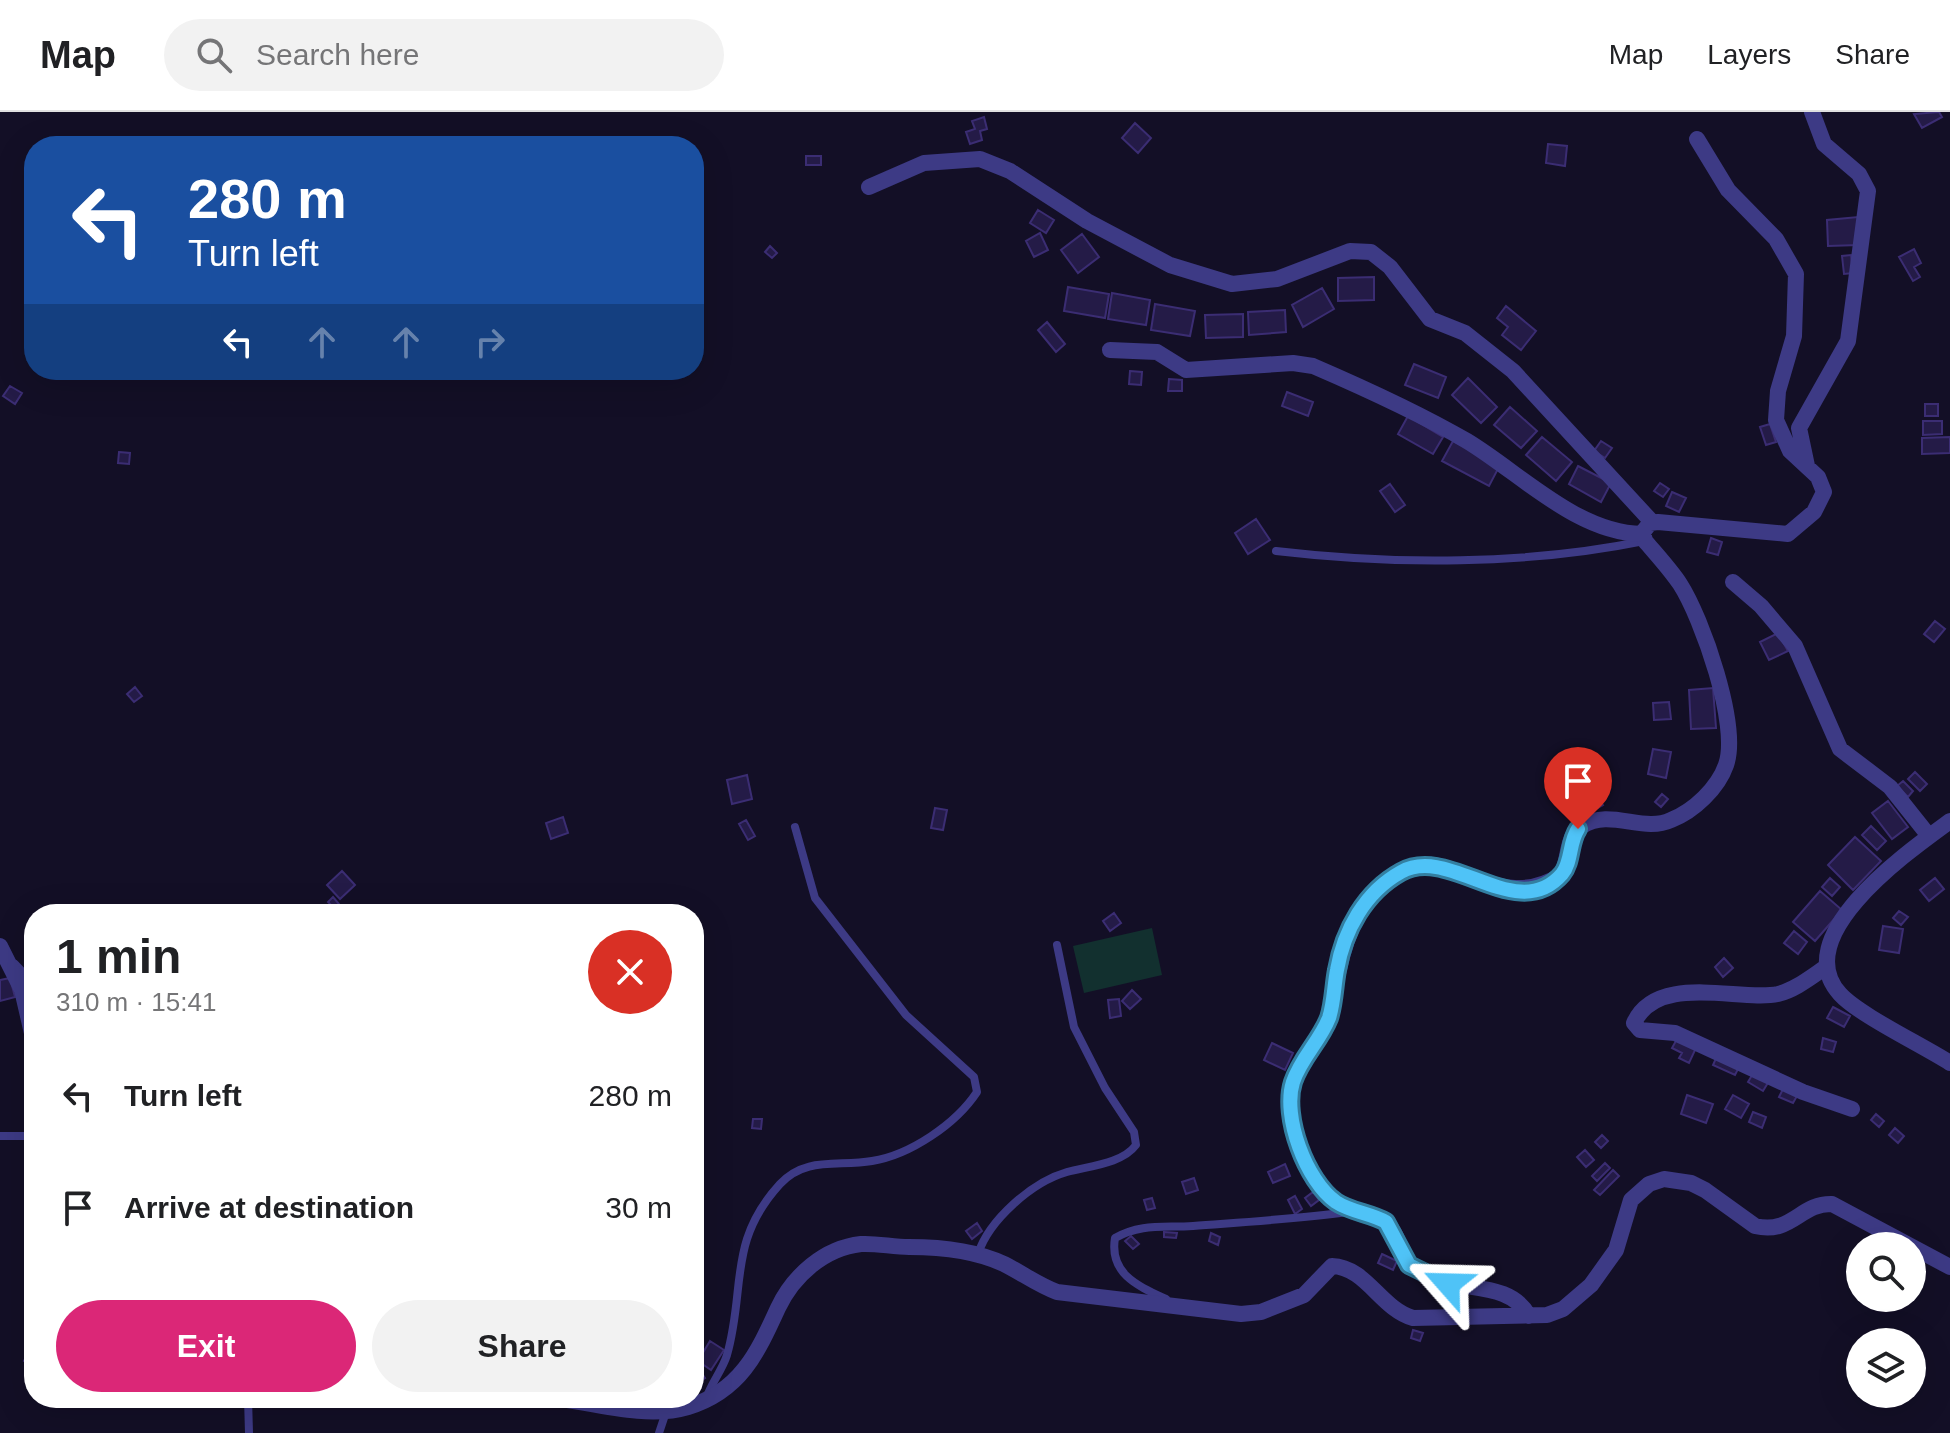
<!DOCTYPE html>
<html lang="en">
<head>
<meta charset="utf-8">
<style>
  :root { --surface:#fff; --page:#f2f2f2; --text:#202124; --muted:#757577; --line:#e0e0e0; --accent:#db2777 }
  body { margin:0; font-family:Arial,sans-serif; background:var(--page); color:var(--text); height:100vh; display:flex; flex-direction:column; font-size:30px; white-space:nowrap }
  * { box-sizing:border-box; margin:0 }
  p { font-size:26px; color:var(--muted) }
  .icon { flex:none; width:44px; height:44px; fill:none; stroke:currentColor; stroke-width:2; stroke-linecap:round; stroke-linejoin:round }
  .map { position:relative; flex:1; overflow:hidden }
  .drawer { position:absolute; left:24px; top:792px; width:680px; height:504px; display:flex; flex-direction:column; background:var(--surface); border-radius:32px; box-shadow:0 8px 32px #0002 }
  .drawer>* { flex:none }
  .guide { position:absolute; left:24px; top:24px; width:680px; height:244px; border-radius:32px; box-shadow:0 8px 32px #0002; background:#1a4fa0; color:#fff; overflow:hidden }
  .fabs { position:absolute; left:1846px; top:1120px; display:grid; gap:16px }
  .fabs a { display:grid; place-items:center; width:80px; height:80px; border-radius:50%; background:var(--surface); box-shadow:0 8px 32px #0002; font-size:40px }
  .pin { position:absolute; display:grid; place-items:center; width:68px; height:68px; color:#fff; margin:-82px -34px; border-radius:50% 50% 50% 0; rotate:-45deg; box-shadow:0 0 8px #0007 }
  .pin .icon { rotate:45deg }
  .me { position:absolute; width:88px; margin:-44px; rotate:295deg; stroke-linejoin:round; filter:drop-shadow(0 0 6px #0008) }
  .turn { display:flex; align-items:center; gap:28px; height:168px; padding:0 32px; font-size:36px }
  .turn .icon { width:104px; height:104px; stroke-width:2.5 }
  .turn b { display:block; font-size:56px; line-height:68px }
  .lanes { display:flex; align-items:center; height:76px; padding:0 32px; background:#0003; justify-content:center; gap:40px; direction:ltr }
  .lanes .off { opacity:.35 }
  .round { display:grid; place-items:center; flex:none; width:84px; height:84px; border-radius:42px; background:var(--page) }
  .overview { display:flex; align-items:center; justify-content:space-between; height:136px; padding:0 32px }
  h1 { font-size:48px; font-weight:700; line-height:60px }
  .cta { display:flex; gap:16px; margin-top:auto; padding:16px 32px }
  .cta a { flex:1; height:92px; border-radius:48px; background:var(--accent); color:#fff; font-size:32px; font-weight:700; line-height:92px; text-align:center }
  .cta a+a { background:var(--page); color:var(--text) }
  ul { padding:0; list-style:none }
  li { display:flex; align-items:center; gap:24px; height:112px; padding:0 32px }
  li div { flex:1 }
  li b { display:block; font-size:30px }
  li em { font-style:normal }
  header { display:flex; align-items:center; gap:48px; box-sizing:border-box; height:112px; padding:0 40px; background:var(--surface); border-bottom:2px solid var(--line) }
  header strong { font-size:38px }
  nav { display:flex; gap:44px; margin-inline-start:auto; font-size:28px }
  .search { width:560px; height:72px; background:var(--page); display:flex; align-items:center; gap:20px; box-sizing:border-box; padding:0 28px; border-radius:44px; color:var(--muted); font-size:30px }
  .map>svg:first-child { display:block }
  .green { fill:#12302f }
  .building { fill:#241b47; stroke:#3b2d73; stroke-width:2 }
  .lines { fill:none; stroke-linecap:round; stroke-linejoin:round }
  .lane { stroke:#3d3a85; stroke-width:8 }
  .street { stroke:#3d3a85; stroke-width:16 }
  .route-casing { stroke:#337fa1; stroke-width:20 }
  .route { stroke:#4fc3f7; stroke-width:14 }
</style>
</head>
<body>
<header>
<strong>Map</strong>
<div class="search"><svg class="icon" aria-label="search" viewBox="0 0 24 24"><circle cx="10" cy="10" r="6"/><path d="M15 15l6 6"/></svg>Search here</div>
<nav><a>Map</a><a>Layers</a><a>Share</a></nav>
</header>
<div class="map">
<svg width="1950" height="1321" viewBox="0 0 1950 1321">
  <rect width="100%" height="100%" fill="#130f26"/>
  <path class="green" d="M1152,816L1162,863L1084,881L1073,834Z"/>
  <path class="building" d="M1939,0L1942,5L1922,16L1914,2Z
    M984,5L987,17L980,19L982,28L970,32L966,20L975,17L972,9Z
    M1135,11L1151,26L1138,41L1122,26Z
    M1548,32L1567,34L1565,54L1546,51Z
    M806,44H821V53H806Z
    M1038,98L1054,108L1046,121L1030,111Z
    M1858,105L1859,133L1828,134L1827,108Z
    M1040,121L1048,138L1034,145L1026,129Z
    M1082,122L1099,145L1078,161L1061,138Z
    M770,134L777,141L772,146L765,140Z
    M1914,137L1921,151L1914,155L1920,165L1913,169L1899,145Z
    M1851,143L1853,161L1844,162L1842,144Z
    M1374,165V188L1338,189V166Z
    M1068,175L1109,182L1105,206L1064,199Z
    M1322,176L1334,197L1303,215L1292,193Z
    M1112,181L1150,188L1146,213L1108,207Z
    M1155,192L1195,199L1190,224L1151,218Z
    M1506,194L1536,219L1521,238L1502,223L1508,215L1497,206Z
    M1285,198L1286,220L1249,223L1248,200Z
    M1243,202V225L1206,226L1205,203Z
    M1047,210L1065,232L1056,240L1038,218Z
    M1414,252L1446,265L1438,286L1405,273Z
    M1130,259L1142,260L1141,273L1129,272Z
    M1468,266L1497,295L1481,311L1452,283Z
    M1169,267L1182,268V279H1168Z
    M10,274L22,281L15,292L3,284Z
    M1287,280L1313,290L1308,304L1282,294Z
    M1925,292H1938V304H1925Z
    M1510,295L1537,319L1521,336L1494,313Z
    M1408,304L1443,325L1433,342L1398,322Z
    M1923,309H1942V322L1923,323Z
    M1770,312L1776,330L1766,333L1760,315Z
    M1542,325L1572,350L1556,369L1526,343Z
    M1950,325V341L1922,342V326Z
    M1453,329L1500,353L1489,374L1442,349Z
    M1601,329L1612,336L1605,346L1594,339Z
    M119,340L130,341L129,352L118,351Z
    M1578,354L1611,371L1601,390L1569,372Z
    M1660,371L1669,377L1663,385L1654,379Z
    M1390,372L1405,393L1395,400L1380,379Z
    M1672,380L1686,386L1679,400L1666,394Z
    M1256,407L1270,428L1248,442L1235,421Z
    M1711,426L1722,430L1718,443L1707,440Z
    M1935,509L1945,517L1934,530L1924,522Z
    M1778,521L1788,539L1769,548L1760,530Z
    M135,575L142,584L134,590L127,582Z
    M1713,576L1716,616L1691,617L1689,578Z
    M1669,590L1671,607L1654,608L1653,591Z
    M1653,637L1671,640L1666,666L1648,662Z
    M1566,653L1574,659L1563,672L1556,665Z
    M1915,660L1927,672L1920,679L1908,667Z
    M747,663L752,687L732,692L727,668Z
    M1903,669L1913,679L1908,685L1897,674Z
    M1593,676L1603,693L1585,703L1575,686Z
    M1662,682L1668,687L1661,695L1655,690Z
    M1888,689L1908,715L1892,727L1872,701Z
    M935,696L947,698L943,718L931,716Z
    M563,705L568,721L551,727L546,711Z
    M746,708L755,724L748,728L739,712Z
    M1871,714L1886,729L1877,738L1862,723Z
    M1855,725L1881,749L1853,778L1828,753Z
    M342,759L355,773L340,787L327,773Z
    M1830,766L1840,775L1832,784L1822,775Z
    M1935,766L1944,777L1929,789L1920,778Z
    M1820,779L1842,798L1815,829L1793,810Z
    M333,785L339,792L334,796L328,790Z
    M1899,799L1908,805L1901,813L1893,806Z
    M1114,801L1121,811L1110,819L1103,809Z
    M1883,814L1903,817L1899,841L1879,838Z
    M1794,819L1807,830L1798,842L1784,831Z
    M1724,846L1733,856L1723,865L1715,855Z
    M10,866L15,885L0,889V868Z
    M1132,878L1141,887L1130,897L1122,889Z
    M1119,887L1121,904L1110,906L1108,888Z
    M1833,895L1850,904L1844,915L1827,906Z
    M1823,926L1836,930L1833,940L1821,937Z
    M1677,927L1696,936L1689,951L1679,946L1682,941L1672,936Z
    M1272,931L1293,941L1285,958L1264,948Z
    M1717,944L1739,955L1735,963L1713,953Z
    M1754,960L1769,969L1763,979L1748,970Z
    M1783,977L1797,984L1793,991L1779,985Z
    M1687,983L1713,992L1706,1011L1681,1002Z
    M1733,983L1749,992L1741,1006L1725,997Z
    M1753,1000L1766,1005L1762,1016L1749,1010Z
    M1876,1002L1884,1009L1879,1015L1871,1008Z
    M753,1007H762L761,1017L752,1016Z
    M1895,1016L1904,1024L1898,1031L1889,1023Z
    M1602,1023L1608,1029L1601,1036L1595,1030Z
    M1585,1038L1594,1048L1586,1055L1577,1045Z
    M1605,1051L1610,1056L1597,1069L1592,1064Z
    M1285,1052L1290,1064L1273,1071L1268,1060Z
    M1613,1058L1619,1064L1600,1083L1594,1078Z
    M1194,1066L1198,1078L1186,1082L1182,1070Z
    M1313,1080L1319,1088L1311,1094L1305,1086Z
    M1295,1084L1302,1097L1295,1102L1288,1088Z
    M1152,1086L1155,1096L1147,1098L1144,1088Z
    M977,1111L982,1119L972,1127L966,1119Z
    M1164,1120L1177,1121L1176,1126L1164,1125Z
    M1211,1121L1220,1125L1218,1133L1209,1129Z
    M1131,1124L1139,1132L1133,1137L1125,1129Z
    M1382,1142L1397,1149L1393,1158L1378,1151Z
    M1413,1218L1423,1221L1420,1229L1411,1226Z
    M710,1229L724,1238L711,1258L698,1249Z
    M29,1240L34,1242L32,1254L24,1249Z
    M694,1250L705,1266L694,1274Z"/>
  <g class="lines">
    <path class="lane" d="M1276,439C1394,453 1527,453 1644,429
      M15,852L34,872
      M0,1024H34
      M978,1142C989,1108 1032,1070 1067,1060C1088,1054 1122,1052 1136,1033L1134,1020L1105,976L1074,915L1057,833
      M1166,1187C1138,1174 1109,1162 1115,1126C1141,1111 1164,1116 1193,1114C1245,1110 1297,1107 1348,1100
      M248,1286L249,1321
      M706,1287C711,1271 722,1259 727,1243C746,1176 727,1130 780,1072C806,1044 838,1055 872,1049C910,1043 956,1012 977,980L974,965L906,903L815,786L795,715
      M659,1321L666,1300"/>
    <path class="street" d="M869,75L924,51L980,47L1010,59L1087,109L1170,153L1232,172L1277,167L1350,139L1371,140L1390,155L1430,207L1465,221L1513,259L1652,410
      M1110,238L1157,240L1186,258L1293,251L1313,254C1364,276 1419,301 1467,329C1520,361 1577,421 1642,422
      M1807,354L1799,316L1848,229L1868,79L1859,62L1824,32L1812,0
      M1733,470L1761,494L1795,534L1840,637L1890,675L1929,724
      M1950,709C1909,739 1787,824 1840,882C1859,903 1922,933 1950,951
      M0,834L22,878L34,930
      M1826,855C1811,865 1795,878 1778,882C1740,890 1657,860 1634,911L1640,918L1675,921L1803,980L1852,997
      M1529,1204C1508,1166 1456,1182 1421,1161C1398,1148 1402,1125 1386,1110C1370,1101 1351,1100 1336,1090C1304,1068 1281,1001 1295,964C1304,943 1325,923 1330,901C1341,846 1348,791 1400,760C1450,730 1495,805 1561,763C1570,747 1565,725 1582,714C1610,696 1643,721 1671,708C1694,699 1718,676 1726,653C1740,614 1702,506 1680,472C1670,457 1657,443 1645,429L1643,420L1650,411L1658,410L1788,422L1814,400L1824,380L1818,365L1790,339L1776,308L1778,279L1794,224L1796,162L1776,127L1728,78L1697,27
      M556,1286C597,1292 648,1307 688,1295C740,1279 757,1242 778,1196C793,1164 824,1136 861,1132C876,1131 893,1135 909,1135C941,1135 974,1138 1004,1152C1022,1161 1038,1173 1057,1180L1241,1202L1261,1200L1304,1183L1332,1154C1366,1155 1381,1197 1413,1206L1547,1203L1563,1197L1591,1173L1616,1138L1631,1088L1649,1072L1664,1067L1691,1071L1705,1078L1755,1114C1792,1123 1800,1091 1832,1092L1950,1155"/>
  </g>
  <g class="lines">
    <g class="route-casing">
      <path id="route" d="M1448,1172L1409,1153L1386,1110C1370,1101 1351,1100 1336,1090C1306,1069 1282,1004 1293,970C1301,946 1320,929 1329,906C1334,891 1334,873 1337,858C1344,818 1365,780 1401,760C1450,732 1517,814 1562,762C1572,750 1569,730 1578,717"/>
    </g>
    <use href="#route" class="route"/>
  </g>
</svg>
<div class="fabs">
<a><svg class="icon" aria-label="search" viewBox="0 0 24 24"><circle cx="10" cy="10" r="6"/><path d="M15 15l6 6"/></svg></a>
<a><svg class="icon" aria-label="layers" viewBox="0 0 24 24"><path d="M12 4l9 5-9 5-9-5zM3 14l9 5 9-5"/></svg></a>
</div>
<div class="pin" style="left:1578px;top:717px;background:#d93025"><svg class="icon" aria-label="arrive" viewBox="0 0 24 24"><path d="M6 21V4h12l-3 4 3 4H6"/></svg></div>
<svg class="me" style="left:1448px;top:1172px" viewBox="-20 -20 40 40"><path d="M0-17L14 15 0 8-14 15z" fill="#4fc3f7" stroke="#fff" stroke-width="4"/></svg>
<div class="guide">
<div class="turn"><svg class="icon" aria-label="left" viewBox="0 0 24 24"><path d="M17 20v-9H6M10 6l-5 5 5 5"/></svg><div><b>280 m</b>Turn left</div></div>
<div class="lanes"><svg class="icon" aria-label="left" viewBox="0 0 24 24"><path d="M17 20v-9H6M10 6l-5 5 5 5"/></svg><svg class="icon off" aria-label="ahead" viewBox="0 0 24 24"><path d="M12 20V5M6 11l6-6 6 6"/></svg><svg class="icon off" aria-label="ahead" viewBox="0 0 24 24"><path d="M12 20V5M6 11l6-6 6 6"/></svg><svg class="icon off" aria-label="right" viewBox="0 0 24 24"><path d="M7 20v-9h11M14 6l5 5-5 5"/></svg></div>
</div>
<section class="drawer">
<div class="overview"><div><h1>1 min</h1><p>310 m · 15:41</p></div><a class="round" style="background:#d93025;color:#fff"><svg class="icon" aria-label="close" viewBox="0 0 24 24"><path d="M6 6l12 12M18 6L6 18"/></svg></a></div>
<ul>
<li><svg class="icon" aria-label="left" viewBox="0 0 24 24"><path d="M17 20v-9H6M10 6l-5 5 5 5"/></svg><div><b>Turn left</b></div><em>280 m</em></li>
<li><svg class="icon" aria-label="arrive" viewBox="0 0 24 24"><path d="M6 21V4h12l-3 4 3 4H6"/></svg><div><b>Arrive at destination</b></div><em>30 m</em></li>
</ul>
<div class="cta"><a>Exit</a><a>Share</a></div>
</section>
</div>
</body>
</html>
